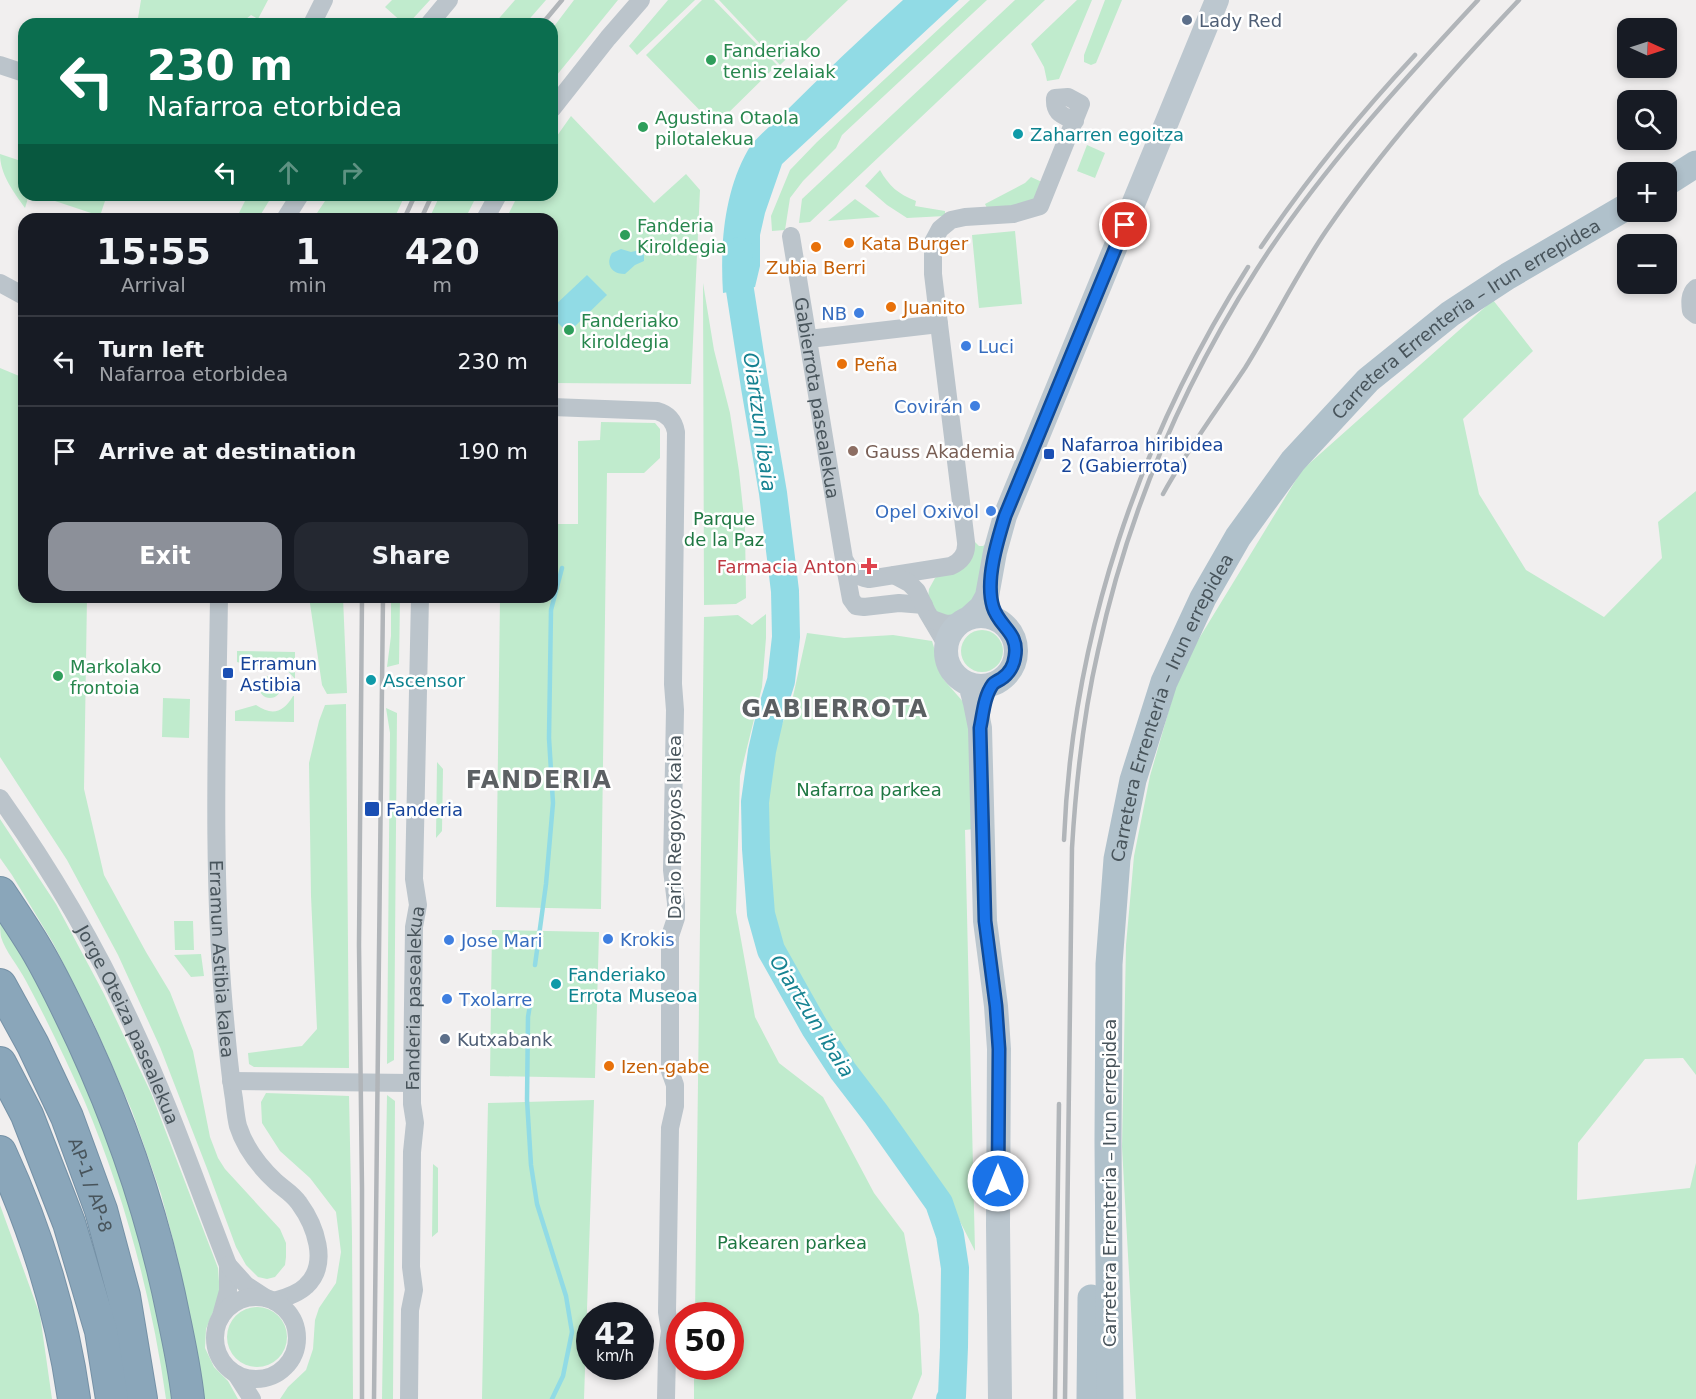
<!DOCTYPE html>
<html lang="en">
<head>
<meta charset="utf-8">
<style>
  :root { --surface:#171b24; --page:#242831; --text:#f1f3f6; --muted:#9ea1a6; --line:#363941; --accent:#8c9099 }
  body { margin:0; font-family:"DejaVu Sans",sans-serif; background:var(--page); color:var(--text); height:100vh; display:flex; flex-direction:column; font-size:22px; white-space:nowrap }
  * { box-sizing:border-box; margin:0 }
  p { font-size:20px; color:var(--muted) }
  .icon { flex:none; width:33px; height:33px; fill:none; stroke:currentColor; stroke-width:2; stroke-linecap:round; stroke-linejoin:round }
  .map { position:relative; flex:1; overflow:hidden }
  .panel { position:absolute; left:18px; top:213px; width:540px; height:390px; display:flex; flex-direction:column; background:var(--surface); border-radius:18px; box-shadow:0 3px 9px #0003 }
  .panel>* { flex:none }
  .top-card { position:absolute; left:18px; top:18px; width:540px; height:183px; border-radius:18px; box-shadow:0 3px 9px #0003; background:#0b6e4f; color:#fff; overflow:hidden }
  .needle { width:39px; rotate:93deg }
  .controls { position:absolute; left:1617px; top:18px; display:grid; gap:12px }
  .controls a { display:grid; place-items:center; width:60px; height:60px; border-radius:12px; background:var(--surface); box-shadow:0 3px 9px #0003; font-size:30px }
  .speed { position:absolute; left:576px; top:1302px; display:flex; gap:12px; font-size:30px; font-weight:700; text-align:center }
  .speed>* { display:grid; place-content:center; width:78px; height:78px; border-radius:50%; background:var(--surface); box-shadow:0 3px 9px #0003; line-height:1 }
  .speed small { font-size:15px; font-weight:400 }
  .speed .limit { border:9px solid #d22; background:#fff; color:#111 }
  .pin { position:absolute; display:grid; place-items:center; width:51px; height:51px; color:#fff; margin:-26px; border:3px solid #fff; border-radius:50%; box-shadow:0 2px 6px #0007 }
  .me { position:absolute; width:66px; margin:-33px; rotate:0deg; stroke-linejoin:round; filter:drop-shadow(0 0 4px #0008) }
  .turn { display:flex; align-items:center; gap:21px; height:126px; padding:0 30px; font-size:27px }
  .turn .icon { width:78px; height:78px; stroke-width:2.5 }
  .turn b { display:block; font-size:42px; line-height:51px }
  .lanes { display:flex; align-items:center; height:57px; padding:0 30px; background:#0003; justify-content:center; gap:30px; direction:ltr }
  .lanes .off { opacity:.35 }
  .eta { display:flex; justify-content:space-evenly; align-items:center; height:102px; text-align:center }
  .eta b { font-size:36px; font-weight:700; line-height:42px }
  .action { display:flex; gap:12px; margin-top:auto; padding:12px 30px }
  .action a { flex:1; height:69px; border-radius:18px; background:var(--accent); color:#fff; font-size:24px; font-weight:700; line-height:69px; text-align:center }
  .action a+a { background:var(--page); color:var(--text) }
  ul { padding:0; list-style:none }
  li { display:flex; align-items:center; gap:18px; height:90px; padding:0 30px; border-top:2px solid var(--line) }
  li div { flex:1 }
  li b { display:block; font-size:22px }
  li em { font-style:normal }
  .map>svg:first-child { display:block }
  .green { fill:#c0ebcd }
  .water { fill:#91dbe5 }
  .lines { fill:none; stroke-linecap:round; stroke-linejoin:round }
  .stream { stroke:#91dbe5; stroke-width:4.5 }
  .river { stroke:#91dbe5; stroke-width:28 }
  .motorway-casing { stroke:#7591a6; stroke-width:34 }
  .minor { stroke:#bbc4cb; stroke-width:18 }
  .secondary { stroke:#bcc7cf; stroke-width:24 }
  .primary { stroke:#b0c1cb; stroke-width:27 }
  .motorway { stroke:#8aa6ba; stroke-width:32 }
  .rail { stroke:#b1b5b9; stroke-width:4.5 }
  .route-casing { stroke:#114b97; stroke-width:15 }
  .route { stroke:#1a73e8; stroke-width:10 }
  .service-dot { fill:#5c6f8a; stroke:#fff; stroke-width:2 }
  .leisure-dot { fill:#2e9e5b; stroke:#fff; stroke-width:2 }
  .culture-dot { fill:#0f9aa8; stroke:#fff; stroke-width:2 }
  .food-dot { fill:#e8710a; stroke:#fff; stroke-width:2 }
  .shop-dot { fill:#3f7fe0; stroke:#fff; stroke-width:2 }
  .education-dot { fill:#8d6e63; stroke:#fff; stroke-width:2 }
  .transit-dot { fill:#1a4fb4; stroke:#fff; stroke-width:2 }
  .health-dot { fill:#e0444e; stroke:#fff; stroke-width:2 }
  .labels { text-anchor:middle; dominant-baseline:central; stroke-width:5; stroke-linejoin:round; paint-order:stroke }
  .service-label { font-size:18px; fill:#4e5e75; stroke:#fff; text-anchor:start }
  .leisure-label { font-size:18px; fill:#27864d; stroke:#fff; text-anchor:start }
  .culture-label { font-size:18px; fill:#0d838f; stroke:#fff; text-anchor:start }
  .food-label { font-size:18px; fill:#c56008; stroke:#fff; text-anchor:start }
  .shop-label { font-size:18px; fill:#366cbe; stroke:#fff; text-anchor:start }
  .street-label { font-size:18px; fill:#48545b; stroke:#fff }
  .transit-label { font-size:18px; fill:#164399; stroke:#fff; text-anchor:start }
  .education-label { font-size:18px; fill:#785e54; stroke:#fff; text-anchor:start }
  .park-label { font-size:18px; fill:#1e7742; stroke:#fff }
  .health-label { font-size:18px; fill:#be3a42; stroke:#fff; text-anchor:end }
  .water-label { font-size:20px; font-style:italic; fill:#168291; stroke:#fff }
  .district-label { font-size:24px; font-weight:bold; letter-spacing:1.5px; fill:#5c6063; stroke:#fff }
</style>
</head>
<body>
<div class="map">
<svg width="1696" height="1399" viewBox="0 0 1696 1399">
  <rect width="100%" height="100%" fill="#f1efef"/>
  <path class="green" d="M141,0H268L258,19L251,15L240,24H137Z
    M392,0H430L408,24H404L385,7Z
    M515,0H546L525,24H494Z
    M574,0H618L552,81V29Z
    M668,0H695L637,55L629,46Z
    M702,0H714L777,65L715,126L646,55Z
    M719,0H848L780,65Z
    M970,0H987L842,135L836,148L803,181L790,198L785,230L772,231L771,216L790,170L817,142Z
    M1015,0H1045L810,222L799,223L802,199Z
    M1077,0H1092L1059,79L1047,81L1044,67L1031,44Z
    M1105,0H1122L1096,63L1091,65L1084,62V55Z
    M571,116L654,203L686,174L700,190L691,384L552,383V219H506L518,195H552V143Z
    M1087,145L1105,153L1095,178L1077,171Z
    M0,154L24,162V195H29L25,208C13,191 0,174 0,154Z
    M880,170C889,186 898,194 916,201L915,206L945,211V216L907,218L887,205L865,186Z
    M1031,177L1042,182L1033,203L988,210L985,204L1025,183Z
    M57,195H107L100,216L55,201Z
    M248,195L272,196L258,219H236Z
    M329,195H405L394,219H313Z
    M440,195H477L465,219H429Z
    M855,199L880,217L828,221Z
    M1015,231L1022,304L979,308L972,235Z
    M703,283L714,350L730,413L739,471L745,527L746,598L736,604L704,605Z
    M1493,300L1533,351L1463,419L1479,494L1526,570L1604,617L1662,558L1658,522L1696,491V1075L1683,1058L1645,1059L1578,1143L1577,1200L1690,1188L1696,1163V1399H1136L1122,1147L1126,945L1134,856L1150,776L1181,668L1302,470Z
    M0,368L24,378V597H87L84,789L104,875L146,952L170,992L193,1051L210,1137L218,1158L225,1169L280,1229L286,1243V1257L285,1265L275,1277L267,1279L258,1277L246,1265L236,1247L208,1171L160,1047L118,955L67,860L0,757Z
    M601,422L655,423L660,429V458L644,473H607L601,909L496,907L500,597H552V524H578V441L600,440Z
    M973,540L979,546H983L989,541L980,594L960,614L949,617L937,613L928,598L929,589L935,578L943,573Z
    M309,597H343L347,693L327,694L322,685Z
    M391,597H400L399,664L387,667L391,636Z
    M766,614V638L762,687L740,776L736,912L755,1017L779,1063L823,1097L874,1193L904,1233L919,1315L922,1374L912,1399H694V1367L730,1366V1316L695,1315L704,617L738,615L752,625Z
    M961 651a21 21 0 1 1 42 0a21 21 0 1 1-42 0Z
    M807,633L844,638L893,635L932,641L944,680L972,712L974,829L965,830L975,1251L945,1192L895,1122L851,1065L804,1001L770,933L763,882L761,826L765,775L776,738L792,701Z
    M237,651L295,652V679C283,665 274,656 255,667L237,662Z
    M259 687a11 11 0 1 1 22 0a11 11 0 1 1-22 0Z
    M293,696H294V722L235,721V711L256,705C272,716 283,713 293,696Z
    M163,698L190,699L189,738L162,737Z
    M346,704L349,1068L254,1067L249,1064L248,1053L302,1046L317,1029L311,896L309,763L319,721L325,705Z
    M386,708L397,713L394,1060L387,1064L390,733Z
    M437,762L443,769L442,831L436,838Z
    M0,819L56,904L104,994L151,1093L218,1268L220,1295L206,1329L205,1348L214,1367L228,1381L238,1399H204L194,1336L177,1255L161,1194L132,1111L94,1024L53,943L12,875L0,858Z
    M0,915C39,982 73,1051 102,1123C109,1141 117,1159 123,1178C146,1250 160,1325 176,1399H166C152,1298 124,1194 84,1100C66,1060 47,1020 26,981C19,967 5,951 1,937C0,931 0,921 0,915Z
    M174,921H193L194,950H175Z
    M492,930L599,932L595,1078L490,1076Z
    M201,954L204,976L191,977L174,955Z
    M266,1093L349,1096L352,1237L353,1399H280L288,1387L306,1370L313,1349L315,1320L319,1308L336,1283L341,1252L336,1212L310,1178L280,1151L262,1123L261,1102Z
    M387,1095L395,1101L393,1399H382Z
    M594,1100L584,1399H482L488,1103Z
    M433,1164L438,1168V1232L432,1237Z
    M0,1205L40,1315L52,1399H0Z
    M227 1337a30 30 0 1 1 60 0a30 30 0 1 1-60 0Z"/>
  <path class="water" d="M903,0H959L782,164L765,213L760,235V266L755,287L723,293C720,245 724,192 748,150C755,138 773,124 783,114C822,75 862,37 903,0Z
    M621,249L631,252L640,250L644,255V261L635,265L625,274C612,274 605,265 612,253Z
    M587,275L607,295L568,333L552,317V308Z"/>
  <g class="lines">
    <path class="stream" d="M535,965L546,884L553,803L549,738L551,610L562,568
      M531,999L528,1017L527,1100L531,1165L537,1204L566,1296L572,1332L563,1376L552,1399
      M952,1396V1399"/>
    <path class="river" d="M739,251L738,265L740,290L755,387L773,493L785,591L786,637L781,681L770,716L762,751L755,802L756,849L761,914L771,950L815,1028L843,1071L876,1114L939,1203L950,1235L955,1268L954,1347L952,1396L950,1399"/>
    <g class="motorway-casing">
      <g id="motorway">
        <path d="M0,893C12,911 24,929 35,947C53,977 68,1009 83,1041C123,1128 154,1219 173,1314C179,1342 185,1370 188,1399"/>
        <path id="s6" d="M0,985L33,1045L67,1117L101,1210L124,1296L141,1399"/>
        <path d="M0,1063L27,1115L69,1223L101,1331L112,1399"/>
        <path d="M0,1152C36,1230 62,1314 74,1399"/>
      </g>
    </g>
    <g class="minor">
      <path d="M312,24L324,0"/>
      <path d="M429,24L449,0"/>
      <path d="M0,65L24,73"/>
      <path d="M552,109L608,38L641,0"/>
      <path d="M285,219L300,195"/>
      <path d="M485,219L498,195"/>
      <path id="s1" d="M791,236L844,559C849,571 857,577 869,579L951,566C962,561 967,553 966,542L939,324L933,274V242L940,229L951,220L965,217L1013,214L1040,206L1081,104L1068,97L1055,98C1054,114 1062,115 1075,121"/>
      <path d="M0,283L24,296"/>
      <path d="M1696,288C1689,294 1690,303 1691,311L1696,315"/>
      <path d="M809,339L939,324"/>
      <path d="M552,407L657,411C668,414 674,421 676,432L673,684L675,710L672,870L676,903V918L670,936V1071L675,1085V1106L670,1128L667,1312L670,1331L667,1353L666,1399"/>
      <path d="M844,561L851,599L856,606L864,607L899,603L924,605"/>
      <path d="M894,575L909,583L917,591L927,612L946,644"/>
      <path id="s2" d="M219,597C217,735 212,872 224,1009C227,1039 229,1069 234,1099C235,1108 236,1118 238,1126C245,1148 260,1167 276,1182C284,1189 293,1194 299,1203C315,1225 330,1264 306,1286C298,1294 285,1298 274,1301"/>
      <path d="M932,619L946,624L959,623"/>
      <path id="s3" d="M0,798C51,870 96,946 133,1027C169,1104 197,1185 228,1265V1291L221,1316"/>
      <path d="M231,1081L412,1083"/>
      <path d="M228,1265L246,1285L266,1298"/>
      <circle cx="256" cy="1338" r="41"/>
      <path d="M236,1374L252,1399"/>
      <path id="s4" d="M409,1399L410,1310L414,1290L411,1267L412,1152L415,1123L412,1104V1083L414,927L418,905L414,879L420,597"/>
    </g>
    <path class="secondary" d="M946 651a35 35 0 1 1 70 0a35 35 0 1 1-70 0Z
      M970,617L981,607L987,596L995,552L1005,516L1217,0
      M970,684L975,703L980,728L985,921L996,1006L999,1049L998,1225L1000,1399"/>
    <g class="primary">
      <path d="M1666,183L1696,164"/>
      <path d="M1090,1399L1091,1298"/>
      <path id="s5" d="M1110,1399L1108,1142L1109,964L1117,859L1133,780L1164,682L1203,598L1238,537L1293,461L1368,380L1450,314L1508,276L1628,206"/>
    </g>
    <use href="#motorway" class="motorway"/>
    <path class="rail" d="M542,24L562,0
      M404,219L415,195
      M421,219L432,195
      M1261,247C1307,179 1359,115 1415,55
      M1163,494C1187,450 1217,410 1245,368C1273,323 1296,275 1326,231C1383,148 1450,73 1519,0
      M362,597L359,945L362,1189V1399
      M1064,840C1072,637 1139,438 1248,267
      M374,1399L383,597
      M1055,1399L1059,1104
      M1065,1399L1072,848C1076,782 1083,716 1098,651C1127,516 1182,386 1257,269C1320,171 1399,85 1478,0"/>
  </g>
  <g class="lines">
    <g class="route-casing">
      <path id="route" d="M998,1181L999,1049L996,1006L985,921L980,728C983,714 984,696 993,684C995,682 999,680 1001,679C1009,674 1014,665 1015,656C1019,632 999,627 993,607C985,581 997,542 1005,516L1125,225"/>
    </g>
    <use href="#route" class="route"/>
  </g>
  <g class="service-dot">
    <circle cx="1187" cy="20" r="6"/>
    <circle cx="445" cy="1039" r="6"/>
  </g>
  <g class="leisure-dot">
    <circle cx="711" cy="60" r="6"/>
    <circle cx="643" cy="127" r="6"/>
    <circle cx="625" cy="235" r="6"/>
    <circle cx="569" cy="330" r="6"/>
    <circle cx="58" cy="676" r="6"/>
  </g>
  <g class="culture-dot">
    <circle cx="1018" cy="134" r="6"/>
    <circle cx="371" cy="680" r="6"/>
    <circle cx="556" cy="984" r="6"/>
  </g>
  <g class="food-dot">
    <circle cx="849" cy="243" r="6"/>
    <circle cx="816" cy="247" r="6"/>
    <circle cx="891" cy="307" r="6"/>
    <circle cx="842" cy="364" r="6"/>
    <circle cx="609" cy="1066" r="6"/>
  </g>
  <g class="shop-dot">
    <circle cx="859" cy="313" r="6"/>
    <circle cx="966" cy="346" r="6"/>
    <circle cx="975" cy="406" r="6"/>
    <circle cx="991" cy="511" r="6"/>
    <circle cx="608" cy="939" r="6"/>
    <circle cx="449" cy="940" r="6"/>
    <circle cx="447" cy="999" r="6"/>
  </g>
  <circle class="education-dot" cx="853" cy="451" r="6"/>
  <g class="transit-dot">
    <rect x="1043" y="448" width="12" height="12" rx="3"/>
    <rect x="222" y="667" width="12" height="12" rx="3"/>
    <rect x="364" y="801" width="16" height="16" rx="3"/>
  </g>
  <path class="health-dot" d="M866 557h6v6h6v6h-6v6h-6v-6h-6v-6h6z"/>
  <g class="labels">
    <g class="service-label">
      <text x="1199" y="20">Lady Red</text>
      <text x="457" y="1039">Kutxabank</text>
    </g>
    <g class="leisure-label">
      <text x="723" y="50">Fanderiako<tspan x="723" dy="21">tenis zelaiak</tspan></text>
      <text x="655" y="117">Agustina Otaola<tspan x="655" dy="21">pilotalekua</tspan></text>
      <text x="637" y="225">Fanderia<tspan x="637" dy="21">Kiroldegia</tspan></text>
      <text x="581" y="320">Fanderiako<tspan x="581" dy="21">kiroldegia</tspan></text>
      <text x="70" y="666">Markolako<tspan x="70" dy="21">frontoia</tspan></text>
    </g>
    <g class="culture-label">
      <text x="1030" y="134">Zaharren egoitza</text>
      <text x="383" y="680">Ascensor</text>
      <text x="568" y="974">Fanderiako<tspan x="568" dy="21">Errota Museoa</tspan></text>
    </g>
    <g class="food-label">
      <text x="861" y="243">Kata Burger</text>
      <text x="816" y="267" text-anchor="middle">Zubia Berri</text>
      <text x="903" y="307">Juanito</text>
      <text x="854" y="364">Peña</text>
      <text x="621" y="1066">Izen-gabe</text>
    </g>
    <g class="shop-label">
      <text x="847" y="313" text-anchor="end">NB</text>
      <text x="978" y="346">Luci</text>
      <text x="963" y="406" text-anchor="end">Covirán</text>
      <text x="979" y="511" text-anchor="end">Opel Oxivol</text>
      <text x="620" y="939">Krokis</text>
      <text x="461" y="940">Jose Mari</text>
      <text x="459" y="999">Txolarre</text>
    </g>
    <g class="street-label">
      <text stroke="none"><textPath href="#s5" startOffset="1206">Carretera Errenteria – Irun errepidea</textPath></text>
      <text stroke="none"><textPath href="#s1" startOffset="164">Gabierrota pasealekua</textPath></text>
      <text stroke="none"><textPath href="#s5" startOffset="702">Carretera Errenteria – Irun errepidea</textPath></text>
      <text transform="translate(674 827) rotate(-90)">Dario Regoyos kalea</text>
      <text stroke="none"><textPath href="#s2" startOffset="362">Erramun Astibia kalea</textPath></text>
      <text stroke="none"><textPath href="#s4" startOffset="402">Fanderia pasealekua</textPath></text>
      <text stroke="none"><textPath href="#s3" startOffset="261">Jorge Oteiza pasealekua</textPath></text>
      <text transform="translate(1109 1183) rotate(-90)">Carretera Errenteria – Irun errepidea</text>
      <text stroke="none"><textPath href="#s6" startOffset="220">AP-1 / AP-8</textPath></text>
    </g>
    <g class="transit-label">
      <text x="1061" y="444">Nafarroa hiribidea<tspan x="1061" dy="21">2 (Gabierrota)</tspan></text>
      <text x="240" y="663">Erramun<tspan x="240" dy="21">Astibia</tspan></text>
      <text x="386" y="809">Fanderia</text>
    </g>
    <g class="education-label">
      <text x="865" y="451">Gauss Akademia</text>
    </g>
    <g class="park-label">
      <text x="724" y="518">Parque<tspan x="724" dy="21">de la Paz</tspan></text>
      <text x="869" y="789">Nafarroa parkea</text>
      <text x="792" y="1242">Pakearen parkea</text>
    </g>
    <g class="health-label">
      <text x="857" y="566">Farmacia Anton</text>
    </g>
    <g class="water-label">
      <text transform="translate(760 422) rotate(82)">Oiartzun ibaia</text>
      <text transform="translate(812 1016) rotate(58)">Oiartzun ibaia</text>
    </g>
    <g class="district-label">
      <text x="835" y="709">GABIERROTA</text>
      <text x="539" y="780">FANDERIA</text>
    </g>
  </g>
</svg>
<div class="controls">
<a><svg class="needle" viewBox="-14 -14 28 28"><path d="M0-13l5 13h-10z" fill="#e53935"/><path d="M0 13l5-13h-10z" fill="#9ea1a6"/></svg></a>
<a><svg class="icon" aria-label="search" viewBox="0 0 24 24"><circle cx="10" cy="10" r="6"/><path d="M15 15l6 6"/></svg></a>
<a>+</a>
<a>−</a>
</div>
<div class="speed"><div>42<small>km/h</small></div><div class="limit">50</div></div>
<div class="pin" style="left:1125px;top:225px;background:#d93025"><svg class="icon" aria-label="arrive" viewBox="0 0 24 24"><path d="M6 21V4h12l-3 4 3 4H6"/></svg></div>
<svg class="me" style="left:998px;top:1181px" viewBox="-20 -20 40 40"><circle r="17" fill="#1a73e8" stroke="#fff" stroke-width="3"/><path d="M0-11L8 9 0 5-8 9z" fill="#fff"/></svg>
<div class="top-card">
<div class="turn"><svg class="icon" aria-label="left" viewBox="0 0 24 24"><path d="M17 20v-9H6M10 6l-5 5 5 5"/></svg><div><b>230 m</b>Nafarroa etorbidea</div></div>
<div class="lanes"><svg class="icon" aria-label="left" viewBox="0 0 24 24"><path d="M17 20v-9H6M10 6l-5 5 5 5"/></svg><svg class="icon off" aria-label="ahead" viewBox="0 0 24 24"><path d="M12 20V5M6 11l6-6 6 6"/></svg><svg class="icon off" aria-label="right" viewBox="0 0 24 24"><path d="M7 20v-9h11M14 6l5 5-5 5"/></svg></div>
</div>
<section class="panel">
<div class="eta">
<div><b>15:55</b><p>Arrival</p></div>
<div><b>1</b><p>min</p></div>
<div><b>420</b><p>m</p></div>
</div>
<ul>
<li><svg class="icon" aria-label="left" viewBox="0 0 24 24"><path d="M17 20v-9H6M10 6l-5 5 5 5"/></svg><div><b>Turn left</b><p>Nafarroa etorbidea</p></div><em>230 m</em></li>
<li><svg class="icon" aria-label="arrive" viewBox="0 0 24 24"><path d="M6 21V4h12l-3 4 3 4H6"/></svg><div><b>Arrive at destination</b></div><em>190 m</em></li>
</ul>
<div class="action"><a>Exit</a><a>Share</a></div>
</section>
</div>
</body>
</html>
